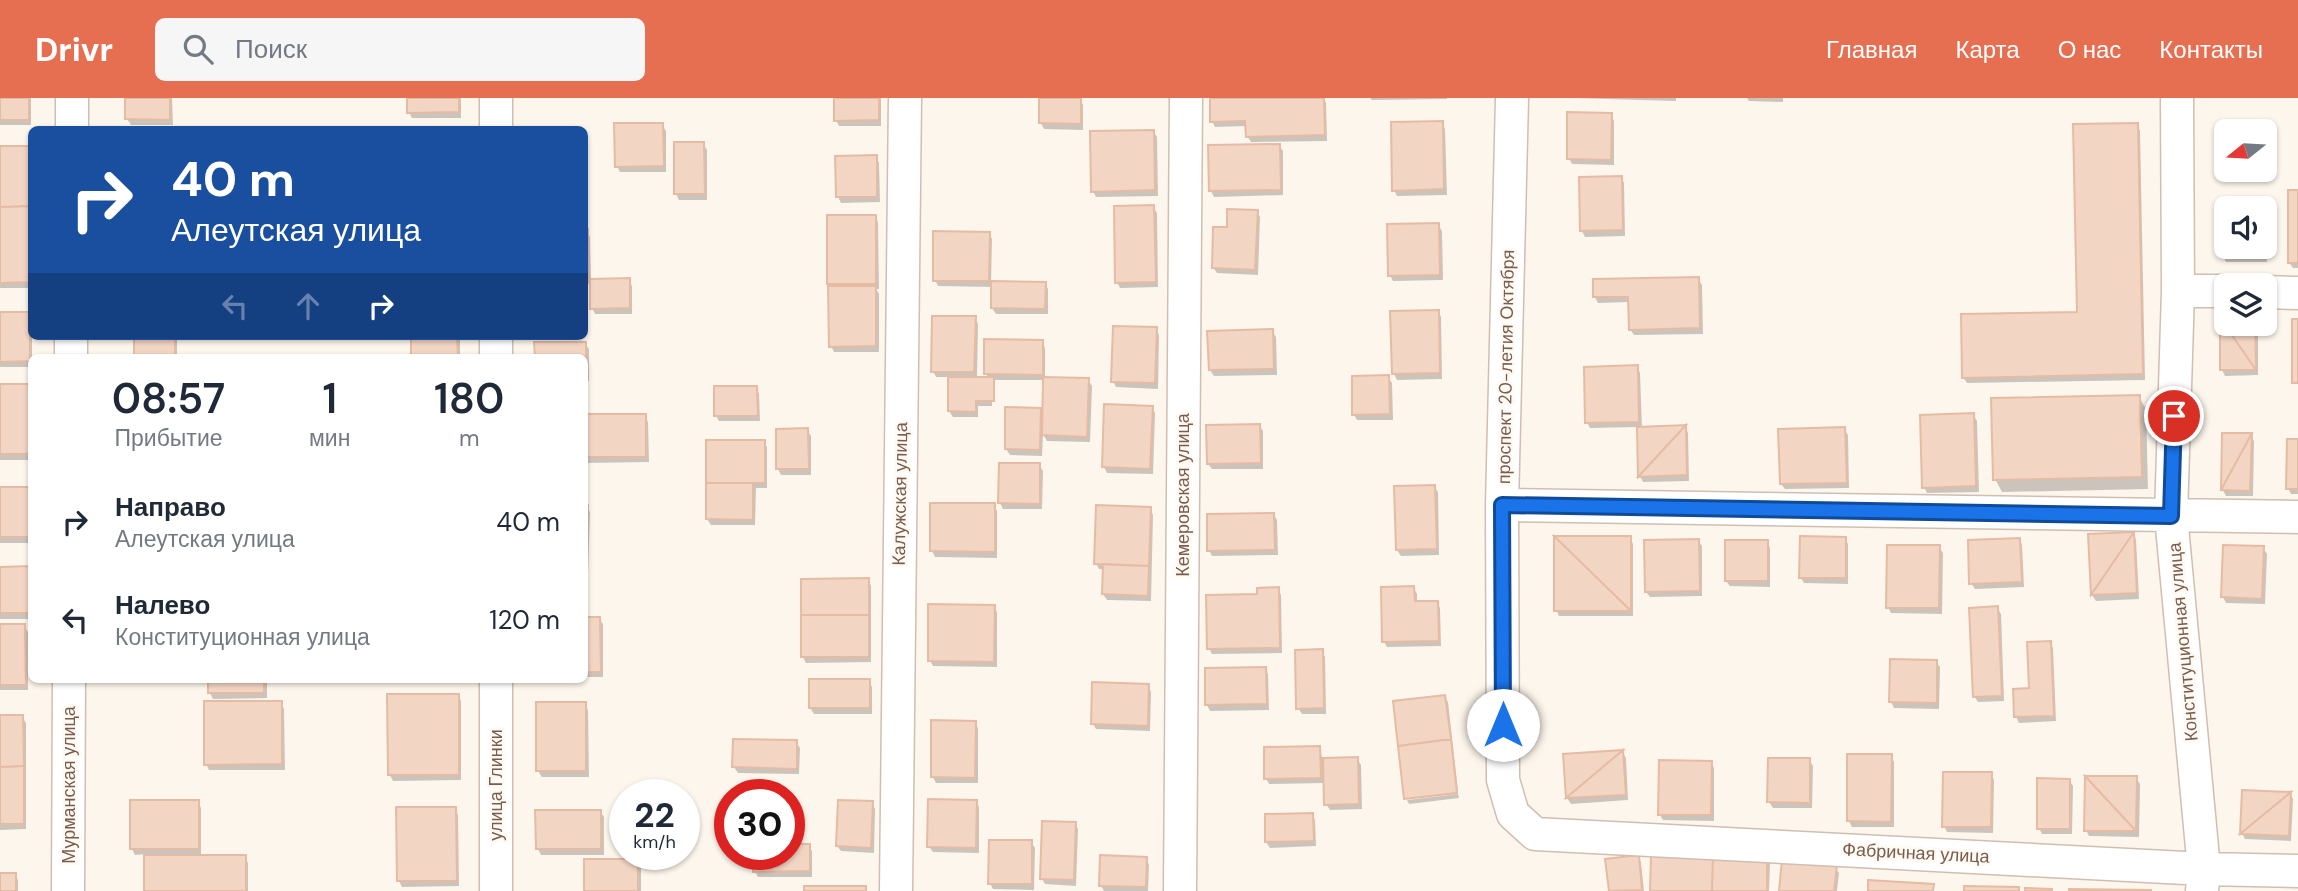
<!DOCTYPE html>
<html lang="ru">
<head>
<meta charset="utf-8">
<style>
  :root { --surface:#fff; --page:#f6f6f7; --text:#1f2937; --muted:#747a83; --accent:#e76f51 }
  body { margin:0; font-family:"DM Sans",sans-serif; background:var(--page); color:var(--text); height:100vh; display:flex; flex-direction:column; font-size:26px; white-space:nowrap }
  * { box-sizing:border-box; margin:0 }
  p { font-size:23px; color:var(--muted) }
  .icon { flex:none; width:38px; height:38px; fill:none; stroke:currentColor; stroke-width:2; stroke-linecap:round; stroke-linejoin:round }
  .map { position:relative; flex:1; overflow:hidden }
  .side { position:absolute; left:28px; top:256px; width:560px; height:329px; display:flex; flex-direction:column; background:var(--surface); border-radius:10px; box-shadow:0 2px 5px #0004 }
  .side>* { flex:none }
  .hud { position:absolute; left:28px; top:28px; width:560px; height:214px; border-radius:10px; box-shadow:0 2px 5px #0004; background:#1a4fa0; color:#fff; overflow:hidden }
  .needle { width:46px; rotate:252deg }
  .controls { position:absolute; left:2214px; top:21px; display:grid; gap:14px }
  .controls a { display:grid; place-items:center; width:63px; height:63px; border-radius:10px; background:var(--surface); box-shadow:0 2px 5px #0004; font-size:35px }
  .speed { position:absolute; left:609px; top:681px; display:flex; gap:14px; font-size:35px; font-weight:700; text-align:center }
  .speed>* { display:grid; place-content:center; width:91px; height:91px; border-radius:50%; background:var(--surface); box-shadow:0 2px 5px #0004; line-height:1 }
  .speed small { font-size:18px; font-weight:400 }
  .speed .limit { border:10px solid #d22; background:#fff; color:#111 }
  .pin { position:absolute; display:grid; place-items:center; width:60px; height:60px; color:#fff; margin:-30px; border:4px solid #fff; border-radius:50%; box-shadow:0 2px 7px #0007 }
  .me { position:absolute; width:77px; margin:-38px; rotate:0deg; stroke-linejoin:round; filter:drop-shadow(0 0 5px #0008) }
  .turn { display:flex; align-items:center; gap:24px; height:147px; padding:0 28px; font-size:32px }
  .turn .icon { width:91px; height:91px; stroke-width:2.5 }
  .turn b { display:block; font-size:49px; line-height:60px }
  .lanes { display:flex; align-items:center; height:66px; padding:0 28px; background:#0003; justify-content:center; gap:35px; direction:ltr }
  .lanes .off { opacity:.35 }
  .eta { display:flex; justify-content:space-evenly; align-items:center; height:119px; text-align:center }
  .eta b { font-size:42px; font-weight:600; line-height:49px }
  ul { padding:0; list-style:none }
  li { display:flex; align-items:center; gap:21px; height:98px; padding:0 28px }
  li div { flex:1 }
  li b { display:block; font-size:26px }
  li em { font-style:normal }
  header { display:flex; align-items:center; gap:42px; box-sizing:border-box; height:98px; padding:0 35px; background:var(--accent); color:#fff }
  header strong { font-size:33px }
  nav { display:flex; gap:38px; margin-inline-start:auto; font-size:24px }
  .search { width:490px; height:63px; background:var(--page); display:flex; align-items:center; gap:18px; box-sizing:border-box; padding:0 24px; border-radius:10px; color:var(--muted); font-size:26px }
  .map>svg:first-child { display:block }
  .shadow { fill:#0003; fill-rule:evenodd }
  .building { fill:#f3d5c3; stroke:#e6bba3; stroke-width:2 }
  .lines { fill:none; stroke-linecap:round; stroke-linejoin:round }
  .minor-casing { stroke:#d1beb0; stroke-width:35 }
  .minor { stroke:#fff; stroke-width:32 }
  .route-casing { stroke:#114b97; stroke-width:18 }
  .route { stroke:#1a73e8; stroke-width:12 }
  .labels { text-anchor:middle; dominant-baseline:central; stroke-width:6; stroke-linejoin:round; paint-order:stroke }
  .street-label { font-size:18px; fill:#7a5c4d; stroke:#fffaf3 }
</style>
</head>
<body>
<header>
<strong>Drivr</strong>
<div class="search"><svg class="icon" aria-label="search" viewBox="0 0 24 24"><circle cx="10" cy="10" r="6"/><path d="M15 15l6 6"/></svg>Поиск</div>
<nav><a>Главная</a><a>Карта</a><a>О нас</a><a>Контакты</a></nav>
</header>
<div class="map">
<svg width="2298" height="793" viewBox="0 0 2298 793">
  <rect width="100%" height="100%" fill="#fdf6ec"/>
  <path class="shadow" d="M0,0H31V27H0Z
    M127,0H172L173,27H131L127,21Z
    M409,0H461V20H412L409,14Z
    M836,0H881V28H839L836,22Z
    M1297,0H1323L1326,5L1327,43L1251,44L1247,38V28L1215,29L1212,23Z
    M1370,0H1447V1L1372,2Z
    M1572,0H1676V3Z
    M1747,0H1783V4L1749,3Z
    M1080,1L1083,7V32L1044,31L1041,25Z
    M1611,17L1614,23V67L1572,66L1569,60Z
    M1442,25L1445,31L1447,97L1397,98L1394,92Z
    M662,27L666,33V74H620L617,68Z
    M2137,27L2140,33L2145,282L1967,285L1963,279L2078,216Z
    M1153,33L1157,39L1158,98L1096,99L1093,93Z
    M703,46L707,52V102H679L676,96Z
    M1279,48L1283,53V97L1214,99L1211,93Z
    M32,49V190H0V50Z
    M876,59L879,65L880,104L841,105L838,99Z
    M1621,79L1624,85L1625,138L1585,139L1582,133L1581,80Z
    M2298,93V170H2293L2289,164Z
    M2223,108H2264L2267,114V164H2226L2223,158ZM2226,110H2264V149H2226Z
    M1153,109L1157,115L1158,189L1120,190L1117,184Z
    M1257,114L1260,119L1258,177L1217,175L1213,169L1229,131Z
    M875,119L878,124L879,191H876L879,196V254H834L831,248L829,185Z
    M1438,127L1442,133L1443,182L1393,183L1390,177Z
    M584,133H587L590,139L591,182H629L632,188V216H595L592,210V186H584Z
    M989,135L992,141L991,185L1045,186L1048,191V216H996L992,210L993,189L938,188L935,182Z
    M1698,181L1702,187L1703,236L1634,237L1630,231V204L1598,205L1595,199V183Z
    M1438,213L1441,219L1442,281L1397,282L1394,276Z
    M0,216H29L32,221V269H0Z
    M975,220L978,226L977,281H989L986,276L1042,244L1045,250V281L1088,282L1092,288L1090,344L1047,343L1043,336L1042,358L1010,357L1006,351L1040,312L1044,319L1045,282H994L995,285H992V308H978V319H953L949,313L950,279H936L933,273Z
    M2226,221V226L2258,227V277L2225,278L2222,272Z
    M1156,231L1159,237L1158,291L1116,289L1113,283Z
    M1272,233L1276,239L1277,277L1214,278L1210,272Z
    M136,238H177V259H136Z
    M413,238H460V259H413Z
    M585,245L589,251V283H584V259H536Z
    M1637,269L1640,275L1642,330L1685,329L1688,335L1689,383L1643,384L1640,378L1639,329L1590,330L1587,324Z
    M1388,279L1392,285L1393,322H1357L1354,317Z
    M32,287V362H0V288Z
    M756,290L759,296L760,323H719L716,318Z
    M2139,299L2146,311L2148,391L2002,394L1995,381Z
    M1152,309L1155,315L1153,376L1107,375L1104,369Z
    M1973,317L1977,323L1979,394L1927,395L1924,389Z
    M584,318H645L648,324L649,364L584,365Z
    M1259,327L1263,333V371H1212L1208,366Z
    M1844,331L1848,337L1849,390L1785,391L1781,386Z
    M807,332L811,338V377H781L778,371Z
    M2250,337L2254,343L2253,398H2226L2223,392Z
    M2298,343V396H2291L2288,390Z
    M764,344L767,349V390H756L755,427H711L707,421Z
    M1039,367L1043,373L1042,411H1003L1000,405Z
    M1434,389L1438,394L1439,457L1401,458L1397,452Z
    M30,390L32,445H0V391Z
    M994,407L997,413V460L935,459L932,453Z
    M584,408L587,409L590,414L587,507H584Z
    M1150,411L1153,417L1151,503L1107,502L1103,496L1104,471H1099L1096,465Z
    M1273,416L1277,422L1278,457L1212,458L1209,452Z
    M2133,436L2136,442L2139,501L2096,503L2092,497Z
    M1630,440L1633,446V518H1559L1556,512Z
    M1845,440L1848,446V486L1804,485L1801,480Z
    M2019,441L2022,447L2024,489L1975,491L1971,485Z
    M1698,443L1702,448V498L1650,499L1646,494Z
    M1767,444L1770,450V489L1730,488L1726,483Z
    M1939,449L1943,455L1942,516L1891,515L1888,509Z
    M2263,450L2267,456L2265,506L2226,505L2223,499Z
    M0,470H30L32,521H0Z
    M868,482L871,488V564L806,565L803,559Z
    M1413,490L1417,496V505H1437L1440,510L1441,548L1387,549L1384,544Z
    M1278,491L1281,497L1282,555L1212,556L1209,550L1258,497Z
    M994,509L997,514V569L933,568L930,562Z
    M1997,510L2001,516L2004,603L1978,604L1974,598Z
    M584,521H599L603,526V579H584Z
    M0,528H24L28,534V592H0Z
    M2050,544L2053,550L2056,623L2019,625L2016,619L2031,592Z
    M1322,553L1325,559L1326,616H1302L1298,610Z
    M1936,564L1940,569L1939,611L1894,610L1891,604Z
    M1265,571L1268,576L1269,612L1210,613L1207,607Z
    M210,581H267V600L213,601L210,595Z
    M869,583L872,589V616H814L810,610Z
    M1148,588L1151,594L1150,633L1096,631L1093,626Z
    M458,598L461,603V682L393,683L390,677Z
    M1444,599L1448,604L1458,693L1406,699Z
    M281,605L284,611L285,672H209L206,666Z
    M538,606H585L588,612L589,679H542L538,673Z
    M0,619H22L26,625V731L0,732Z
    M975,625L978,630V685H936L933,679Z
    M796,644L800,650L799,676L738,675L734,669Z
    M1319,650L1323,662L1357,661L1361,667L1362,711L1330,712L1326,706V685L1269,686L1266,680Z
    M1622,654L1626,660L1628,702L1571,706L1567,700Z
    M1891,658L1894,664V729H1852L1849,723Z
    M1809,662L1813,668L1812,710H1773L1769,704Z
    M1711,664L1714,670V723L1663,722L1660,717Z
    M1991,676L1994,682L1993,735L1947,734L1944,728Z
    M2136,680L2140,686L2139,739L2089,738L2086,732Z
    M2069,682L2073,688L2072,736H2042L2039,730Z
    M1458,696L1459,700L1409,706L1407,702Z
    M2290,696L2293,701L2291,743L2245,741L2242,735Z
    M976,703L979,709V755L933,754L929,748Z
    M198,704L201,710V759H245L248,765V793H146V756L135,757L132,751Z
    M872,705L875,711L874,755L841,753L837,748Z
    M455,711L458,717L459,788L402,789L399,783Z
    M600,713L604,719V757H541L538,751Z
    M1312,717L1315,722L1316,748L1270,750L1266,744Z
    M1075,726L1078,731L1076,788L1045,786L1042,781Z
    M1031,744L1035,750L1034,792L993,791L990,785Z
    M809,748L812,753V779H758L755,773V756H789Z
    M1638,759L1641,765L1644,793H1610L1607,762Z
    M1766,760L1770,765L1769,793H1652Z
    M1146,761L1149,767L1148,793H1104L1101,787Z
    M637,763L641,769V793H586Z
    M1835,769L1839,775L1837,793H1781Z
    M0,776H15L18,782V793H0Z"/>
  <path class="building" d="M0,0H29V22H0Z
    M125,0H170V22L125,21Z
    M407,0H459V14L407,15Z
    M834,0H879V22L834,23Z
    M1039,0H1081V26L1039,25Z
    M1210,0H1324L1325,37L1246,39L1245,23L1210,24Z
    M1567,14L1612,15L1611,62L1567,61Z
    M1443,23L1444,91L1392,93L1391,24Z
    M614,25H663L664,68L615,69Z
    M2138,25L2143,276L1962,280L1961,216L2077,214L2073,26Z
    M1154,32L1155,92L1091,94L1090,33Z
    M674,44H704L705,96H674Z
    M1280,46L1281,92L1209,93L1208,47Z
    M0,48H32V108L0,109Z
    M877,57V99H836L835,58Z
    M1622,78L1623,132L1580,133L1579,79Z
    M2288,92H2298V165H2288Z
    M2221,106H2265L2261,110H2226V149H2229L2221,158Z
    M2265,106V159L2221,158L2229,149H2264V110H2261Z
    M1154,107L1156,184L1115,185L1114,108Z
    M32,108V184L0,185V109Z
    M1227,111L1258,112L1255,172L1212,170L1213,129H1227Z
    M827,117H876V186H827Z
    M1439,125L1440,177L1388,178L1387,126Z
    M584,131H588V181H584Z
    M933,133L990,134L989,183H933Z
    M1699,179L1700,230L1629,232L1628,199H1593V181Z
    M630,180V210L590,211V181Z
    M991,183L1046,184L1045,211L991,210Z
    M828,188H876V248L829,249Z
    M1439,212L1440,275L1392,276L1390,213Z
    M0,214H30V263L0,264Z
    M932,218H976L974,274H931Z
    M2220,220L2256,272H2220Z
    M2220,220H2226V226H2255L2256,272Z
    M2292,221H2298V285H2292Z
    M1113,228L1157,229L1155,285L1111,284Z
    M1273,231L1274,271L1209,272L1207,233Z
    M134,238H175V259H134Z
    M411,238H457L458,259H411Z
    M984,241L1043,242V277L984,276Z
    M534,244H586V278H584V259H535Z
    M1638,267L1639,324L1585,325L1584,269Z
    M1389,277L1390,316L1352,317V278Z
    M948,279H994V303H976V314L948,313Z
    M1043,279L1089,280L1087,339L1042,337Z
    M0,286H32V356H0Z
    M714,288H757L758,318H714Z
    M2140,297L2142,379L1993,382L1991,300Z
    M1104,306L1153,308L1150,371L1102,369Z
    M1005,309L1041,310L1040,352L1005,351Z
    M1974,315L1976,388L1922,390L1920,317Z
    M584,316H646V359H584Z
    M1260,326L1261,365L1207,366L1206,327Z
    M1686,327L1638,379L1637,329Z
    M1686,327L1687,377L1638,379Z
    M1845,329L1847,385L1780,386L1778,331Z
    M808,330L809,371H776V331Z
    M2222,335H2252L2221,392Z
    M2252,335L2250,393L2221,392Z
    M2287,341H2298V391H2286Z
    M706,342H765V385H706Z
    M999,365H1040V406L998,405Z
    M706,385H753V422L706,421Z
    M1435,387L1437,451L1396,452L1394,388Z
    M0,389H31L32,439H0Z
    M930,405H995V454L930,453Z
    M584,407H588L586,452L584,451Z
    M1096,407L1151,409L1149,468L1094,466Z
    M1274,415L1275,452L1207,453V416Z
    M2134,434L2137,495L2091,497Z
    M2134,434L2091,497L2088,436Z
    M1554,438L1631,513H1554Z
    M1554,438H1631V513Z
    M1800,438L1846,439V480H1799Z
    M2020,440L2022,484L1969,486L1968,442Z
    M1699,441L1700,493L1645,494L1644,442Z
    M1725,442H1768V483H1725Z
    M1887,447H1940L1939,510H1886Z
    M2223,447L2264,448L2262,501L2221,499Z
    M584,451L586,452L585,501H584Z
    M1103,466L1149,468L1148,498L1102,496Z
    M31,468L32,515H0V469Z
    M869,480V517H801V481Z
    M1414,488L1415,503H1438L1439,543L1382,544L1381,489Z
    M1279,489L1280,550L1207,551L1206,497L1257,496V490Z
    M928,506L995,507L994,564L928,563Z
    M1998,508L2002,598L1973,599L1969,510Z
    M801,517H869V559H801Z
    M584,519H600L601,574H584Z
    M0,526H25L26,587H0Z
    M2051,543L2054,618L2014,619L2013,591L2029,590L2027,544Z
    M1323,551L1324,610L1296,611L1295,552Z
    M1890,561L1937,562V605L1889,604Z
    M1266,569L1267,606L1205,607V570Z
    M208,581H264V595H208Z
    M809,581H870V610H809Z
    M1092,584L1149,586L1148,628L1091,626Z
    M387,596H459V677H388Z
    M1445,597L1451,641L1398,648L1393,603Z
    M204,603H282V666L204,667Z
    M536,604H586V673H536Z
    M0,617H23L24,668L0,669Z
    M931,622L976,623L975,680L931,679Z
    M733,641L797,642V671L732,669Z
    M1451,641L1457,695L1404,701L1398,648Z
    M1320,648L1321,680L1264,681V649Z
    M1623,652L1566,700L1563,656Z
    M1623,652L1626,697L1566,700Z
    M1847,656H1892L1891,724L1847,723Z
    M1358,659L1359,706L1324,707L1323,660Z
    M1768,660H1810V705L1767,704Z
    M1659,662L1712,663L1711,717H1658Z
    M24,668V726H0V669Z
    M1943,674H1992L1991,729H1942Z
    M2085,678H2137L2136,733Z
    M2085,678L2136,733H2084Z
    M2037,680L2070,681V731H2037Z
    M2242,692L2291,694L2240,736Z
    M2291,694L2289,738L2240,736Z
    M928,701L977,702L976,750L927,749Z
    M130,702H199V751H130Z
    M838,702L873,703L871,750L836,748Z
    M396,709H456L457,783H397Z
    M535,712H601V751H536Z
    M1313,715L1314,743L1265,744V716Z
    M1042,723L1076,724L1074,782L1040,781Z
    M989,742H1032V786H988Z
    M789,746H810V773L753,774V756H789Z
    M144,757H246V793H144Z
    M1100,757L1147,759L1146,789L1099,788Z
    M1639,757L1642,792L1609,793L1605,761Z
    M1651,757H1713L1712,793H1650Z
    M1713,757L1767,758V793H1712Z
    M584,761H638V793H584Z
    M1782,762L1837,767L1834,793H1779Z
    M0,775H16V793H0Z
    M1868,782L1934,786L1933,793H1868Z
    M804,788H866V793H804Z
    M1964,788L2019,789V793H1964Z
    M2025,790L2052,791V793H2025Z
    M2069,791L2152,792L2069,793Z"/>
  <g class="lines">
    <g class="minor-casing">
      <path id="minor" d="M1512,0L1502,407L1503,682L1513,716L1535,736L2204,771L2298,773
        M2177,0L2178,193L2171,418L2204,771L2202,793
        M72,32V0
        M496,32V0
        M2178,193H2226
        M2264,194L2298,195
        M71,259V238
        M496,259V238
        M1502,407L2298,419
        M68,793L69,581
        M496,793V581
        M896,793L905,0
        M1180,793L1186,0"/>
    </g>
    <use href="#minor" class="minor"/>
  </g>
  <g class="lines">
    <g class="route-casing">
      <path id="route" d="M1503,627L1502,407L2171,418L2174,318"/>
    </g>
    <use href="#route" class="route"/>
  </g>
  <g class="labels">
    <g class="street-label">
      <text transform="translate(1506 269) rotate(-89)">проспект 20-летия Октября</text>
      <text transform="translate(900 396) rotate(-89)">Калужская улица</text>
      <text transform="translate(1183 397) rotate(-90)">Кемеровская улица</text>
      <text transform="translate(2183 544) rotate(-95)">Конституционная улица</text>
      <text transform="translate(69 687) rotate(-90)">Мурманская улица</text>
      <text transform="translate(496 687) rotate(-90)">улица Глинки</text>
      <text transform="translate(1916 755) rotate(3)">Фабричная улица</text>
    </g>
  </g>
</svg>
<div class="controls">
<a><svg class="needle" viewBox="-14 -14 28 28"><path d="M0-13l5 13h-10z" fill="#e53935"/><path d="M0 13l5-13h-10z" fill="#747a83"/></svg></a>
<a><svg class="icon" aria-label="sound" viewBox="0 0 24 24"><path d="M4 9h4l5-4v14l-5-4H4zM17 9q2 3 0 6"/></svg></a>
<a><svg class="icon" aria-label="layers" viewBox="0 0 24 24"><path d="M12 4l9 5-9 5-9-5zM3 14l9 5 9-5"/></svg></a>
</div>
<div class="speed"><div>22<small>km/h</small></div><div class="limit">30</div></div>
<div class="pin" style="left:2174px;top:318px;background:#d93025"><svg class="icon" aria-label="arrive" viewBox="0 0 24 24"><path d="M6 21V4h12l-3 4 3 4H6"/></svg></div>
<svg class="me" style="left:1503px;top:627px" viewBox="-20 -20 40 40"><circle r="19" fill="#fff"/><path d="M0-13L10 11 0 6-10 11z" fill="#1a73e8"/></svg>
<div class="hud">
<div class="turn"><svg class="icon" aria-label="right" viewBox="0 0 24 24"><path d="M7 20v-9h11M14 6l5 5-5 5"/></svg><div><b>40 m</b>Алеутская улица</div></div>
<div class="lanes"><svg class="icon off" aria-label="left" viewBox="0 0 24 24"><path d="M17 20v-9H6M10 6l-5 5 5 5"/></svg><svg class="icon off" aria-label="ahead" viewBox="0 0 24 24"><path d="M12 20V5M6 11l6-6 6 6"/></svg><svg class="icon" aria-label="right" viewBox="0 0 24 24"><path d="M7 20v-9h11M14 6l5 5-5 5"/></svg></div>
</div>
<section class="side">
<div class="eta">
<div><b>08:57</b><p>Прибытие</p></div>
<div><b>1</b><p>мин</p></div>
<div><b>180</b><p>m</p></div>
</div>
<ul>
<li><svg class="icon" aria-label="right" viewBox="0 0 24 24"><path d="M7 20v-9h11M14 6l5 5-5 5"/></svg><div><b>Направо</b><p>Алеутская улица</p></div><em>40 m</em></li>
<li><svg class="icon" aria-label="left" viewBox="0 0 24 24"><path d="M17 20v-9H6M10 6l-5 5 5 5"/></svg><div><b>Налево</b><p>Конституционная улица</p></div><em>120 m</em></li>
</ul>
</section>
</div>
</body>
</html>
